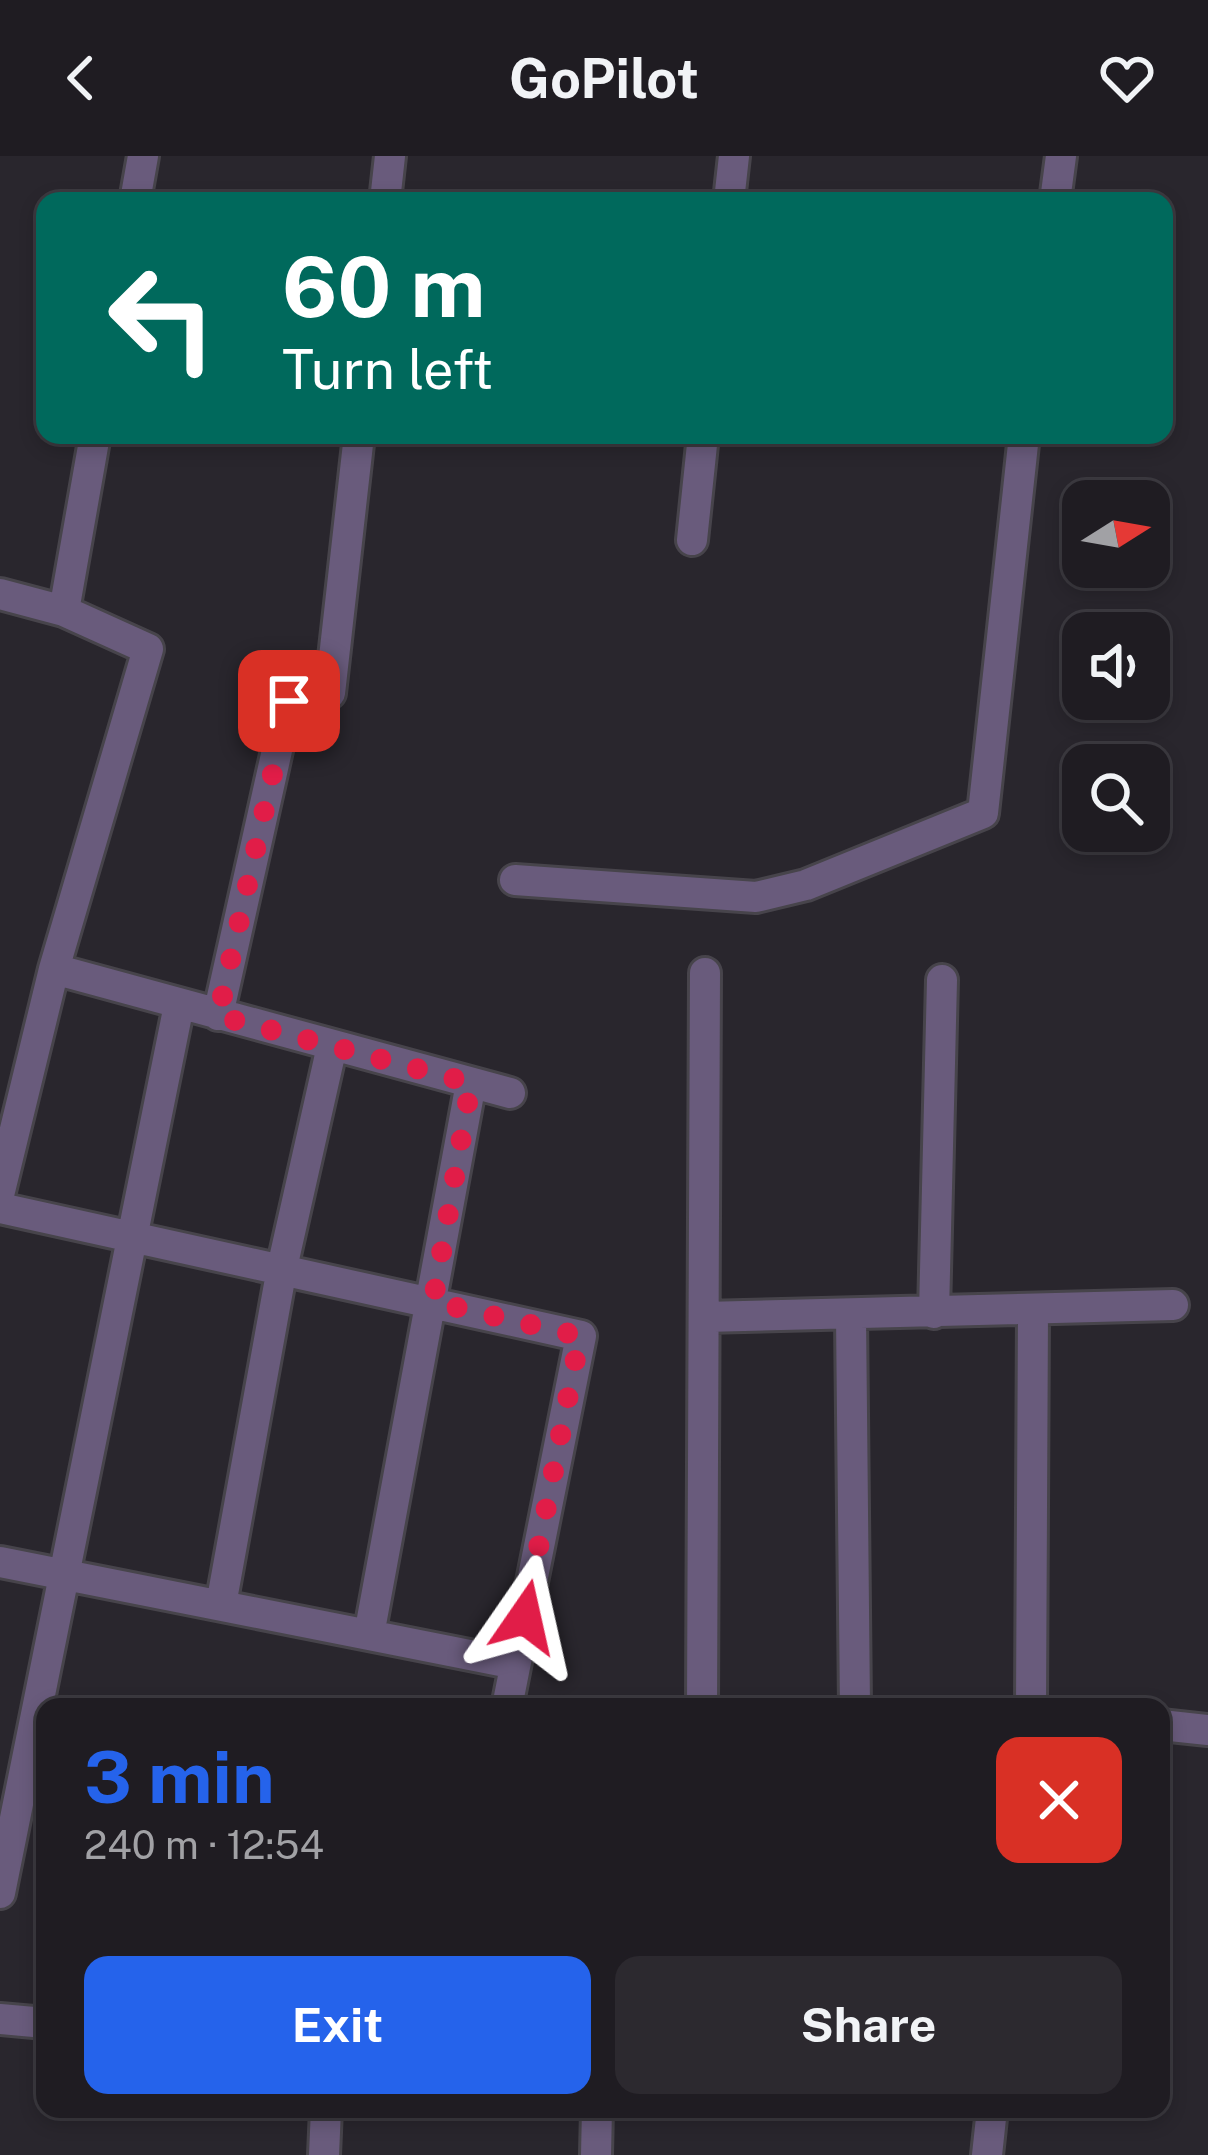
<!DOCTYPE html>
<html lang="en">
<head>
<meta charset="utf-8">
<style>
  :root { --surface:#1f1c22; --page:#2c292f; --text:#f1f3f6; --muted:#a1a1a5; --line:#3c3a40; --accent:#2563eb }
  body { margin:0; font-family:"Public Sans",sans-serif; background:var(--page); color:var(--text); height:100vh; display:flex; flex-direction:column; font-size:45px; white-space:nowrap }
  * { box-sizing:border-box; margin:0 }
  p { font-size:39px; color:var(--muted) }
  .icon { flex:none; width:66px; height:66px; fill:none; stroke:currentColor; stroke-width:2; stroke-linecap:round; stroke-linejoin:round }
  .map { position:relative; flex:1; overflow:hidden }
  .details { position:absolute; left:36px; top:1542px; width:1134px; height:420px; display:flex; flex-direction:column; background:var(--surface); border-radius:24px; box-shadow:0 6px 18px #0003,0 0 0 3px var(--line) }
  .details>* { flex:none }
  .hud { position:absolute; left:36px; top:36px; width:1137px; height:252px; border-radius:24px; box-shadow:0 6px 18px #0003,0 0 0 3px var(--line); background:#00695c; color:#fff; overflow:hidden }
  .needle { width:78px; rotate:79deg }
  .fabs { position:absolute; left:1062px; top:324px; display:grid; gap:24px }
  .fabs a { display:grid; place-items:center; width:108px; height:108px; border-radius:24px; background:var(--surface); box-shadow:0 6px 18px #0003,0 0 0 3px var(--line); font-size:60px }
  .pin { position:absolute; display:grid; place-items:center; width:102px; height:102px; color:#fff; margin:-51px; border-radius:24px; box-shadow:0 6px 18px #0006 }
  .me { position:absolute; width:132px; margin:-66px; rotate:11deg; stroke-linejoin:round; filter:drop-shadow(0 0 9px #0008) }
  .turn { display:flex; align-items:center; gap:42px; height:252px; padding:0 48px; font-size:54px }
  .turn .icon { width:156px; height:156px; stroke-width:2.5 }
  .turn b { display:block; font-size:84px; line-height:102px }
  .round { display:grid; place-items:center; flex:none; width:126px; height:126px; border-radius:24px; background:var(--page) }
  .summary { display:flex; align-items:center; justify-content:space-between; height:204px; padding:0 48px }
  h1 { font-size:72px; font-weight:700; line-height:90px; color:var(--accent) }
  .cta { display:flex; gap:24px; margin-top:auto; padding:24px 48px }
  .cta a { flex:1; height:138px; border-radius:24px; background:var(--accent); color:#fff; font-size:48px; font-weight:700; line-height:138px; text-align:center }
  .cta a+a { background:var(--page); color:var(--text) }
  header { display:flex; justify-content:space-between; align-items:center; height:156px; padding:0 48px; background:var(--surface); font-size:54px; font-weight:700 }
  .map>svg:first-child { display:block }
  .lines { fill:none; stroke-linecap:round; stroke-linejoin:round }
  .minor-casing { stroke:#47444b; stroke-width:36 }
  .minor { stroke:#695b7c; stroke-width:30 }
  .route { stroke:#e11d48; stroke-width:21; stroke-dasharray:0 37.8 }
</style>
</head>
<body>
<header><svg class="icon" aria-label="back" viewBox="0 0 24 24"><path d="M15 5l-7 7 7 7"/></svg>GoPilot<svg class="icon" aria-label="heart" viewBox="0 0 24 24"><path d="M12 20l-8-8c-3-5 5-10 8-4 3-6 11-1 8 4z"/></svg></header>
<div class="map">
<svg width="1208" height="1999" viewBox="0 0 1208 1999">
  <rect width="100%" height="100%" fill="#29262d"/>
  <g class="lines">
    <g class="minor-casing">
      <path id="minor" d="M135,45L143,0
        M385,45L390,0
        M729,45L734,0
        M1055,45L1061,0
        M692,384L703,279
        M0,438L64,455
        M515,724L756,741L806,729L983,657L1024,279
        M54,813L510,937
        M218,859L288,545L330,537L359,279
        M0,1035L54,813L148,493L64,455L95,279
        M0,1052L581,1180L507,1551
        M934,1157L942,824
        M851,1159L855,1551
        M704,1161L1173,1149
        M0,1406L515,1508
        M221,1449L282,1112L332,890
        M369,1479L471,927
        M702,1551L705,817
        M1031,1551L1033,1155
        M1161,1569L1208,1574
        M0,1737L179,849
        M0,1863L45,1867
        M324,1999L326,1953
        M596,1999L597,1953
        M987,1999L992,1953"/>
    </g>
    <use href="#minor" class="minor"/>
  </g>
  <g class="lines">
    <path class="route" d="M289,545L218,860L471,927L433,1146L580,1180L525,1461"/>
  </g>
</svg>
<div class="fabs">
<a><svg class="needle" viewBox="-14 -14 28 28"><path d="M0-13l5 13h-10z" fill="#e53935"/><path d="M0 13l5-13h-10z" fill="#a1a1a5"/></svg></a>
<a><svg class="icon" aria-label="sound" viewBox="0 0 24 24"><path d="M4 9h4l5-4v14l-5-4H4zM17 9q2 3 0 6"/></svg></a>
<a><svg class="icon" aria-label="search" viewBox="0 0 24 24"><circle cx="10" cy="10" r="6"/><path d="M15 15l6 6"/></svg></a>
</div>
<div class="pin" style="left:289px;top:545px;background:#d93025"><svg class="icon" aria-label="arrive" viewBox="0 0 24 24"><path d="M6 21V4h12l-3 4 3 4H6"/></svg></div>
<svg class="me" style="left:525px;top:1461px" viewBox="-20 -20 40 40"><path d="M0-17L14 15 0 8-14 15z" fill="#e11d48" stroke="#fff" stroke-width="4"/></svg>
<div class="hud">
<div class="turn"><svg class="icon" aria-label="left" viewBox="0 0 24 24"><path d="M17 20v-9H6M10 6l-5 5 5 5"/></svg><div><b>60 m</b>Turn left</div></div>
</div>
<section class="details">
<div class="summary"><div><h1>3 min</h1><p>240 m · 12:54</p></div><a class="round" style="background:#d93025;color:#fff"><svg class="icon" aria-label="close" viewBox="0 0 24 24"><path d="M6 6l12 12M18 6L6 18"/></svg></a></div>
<div class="cta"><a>Exit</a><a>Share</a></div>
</section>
</div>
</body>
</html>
